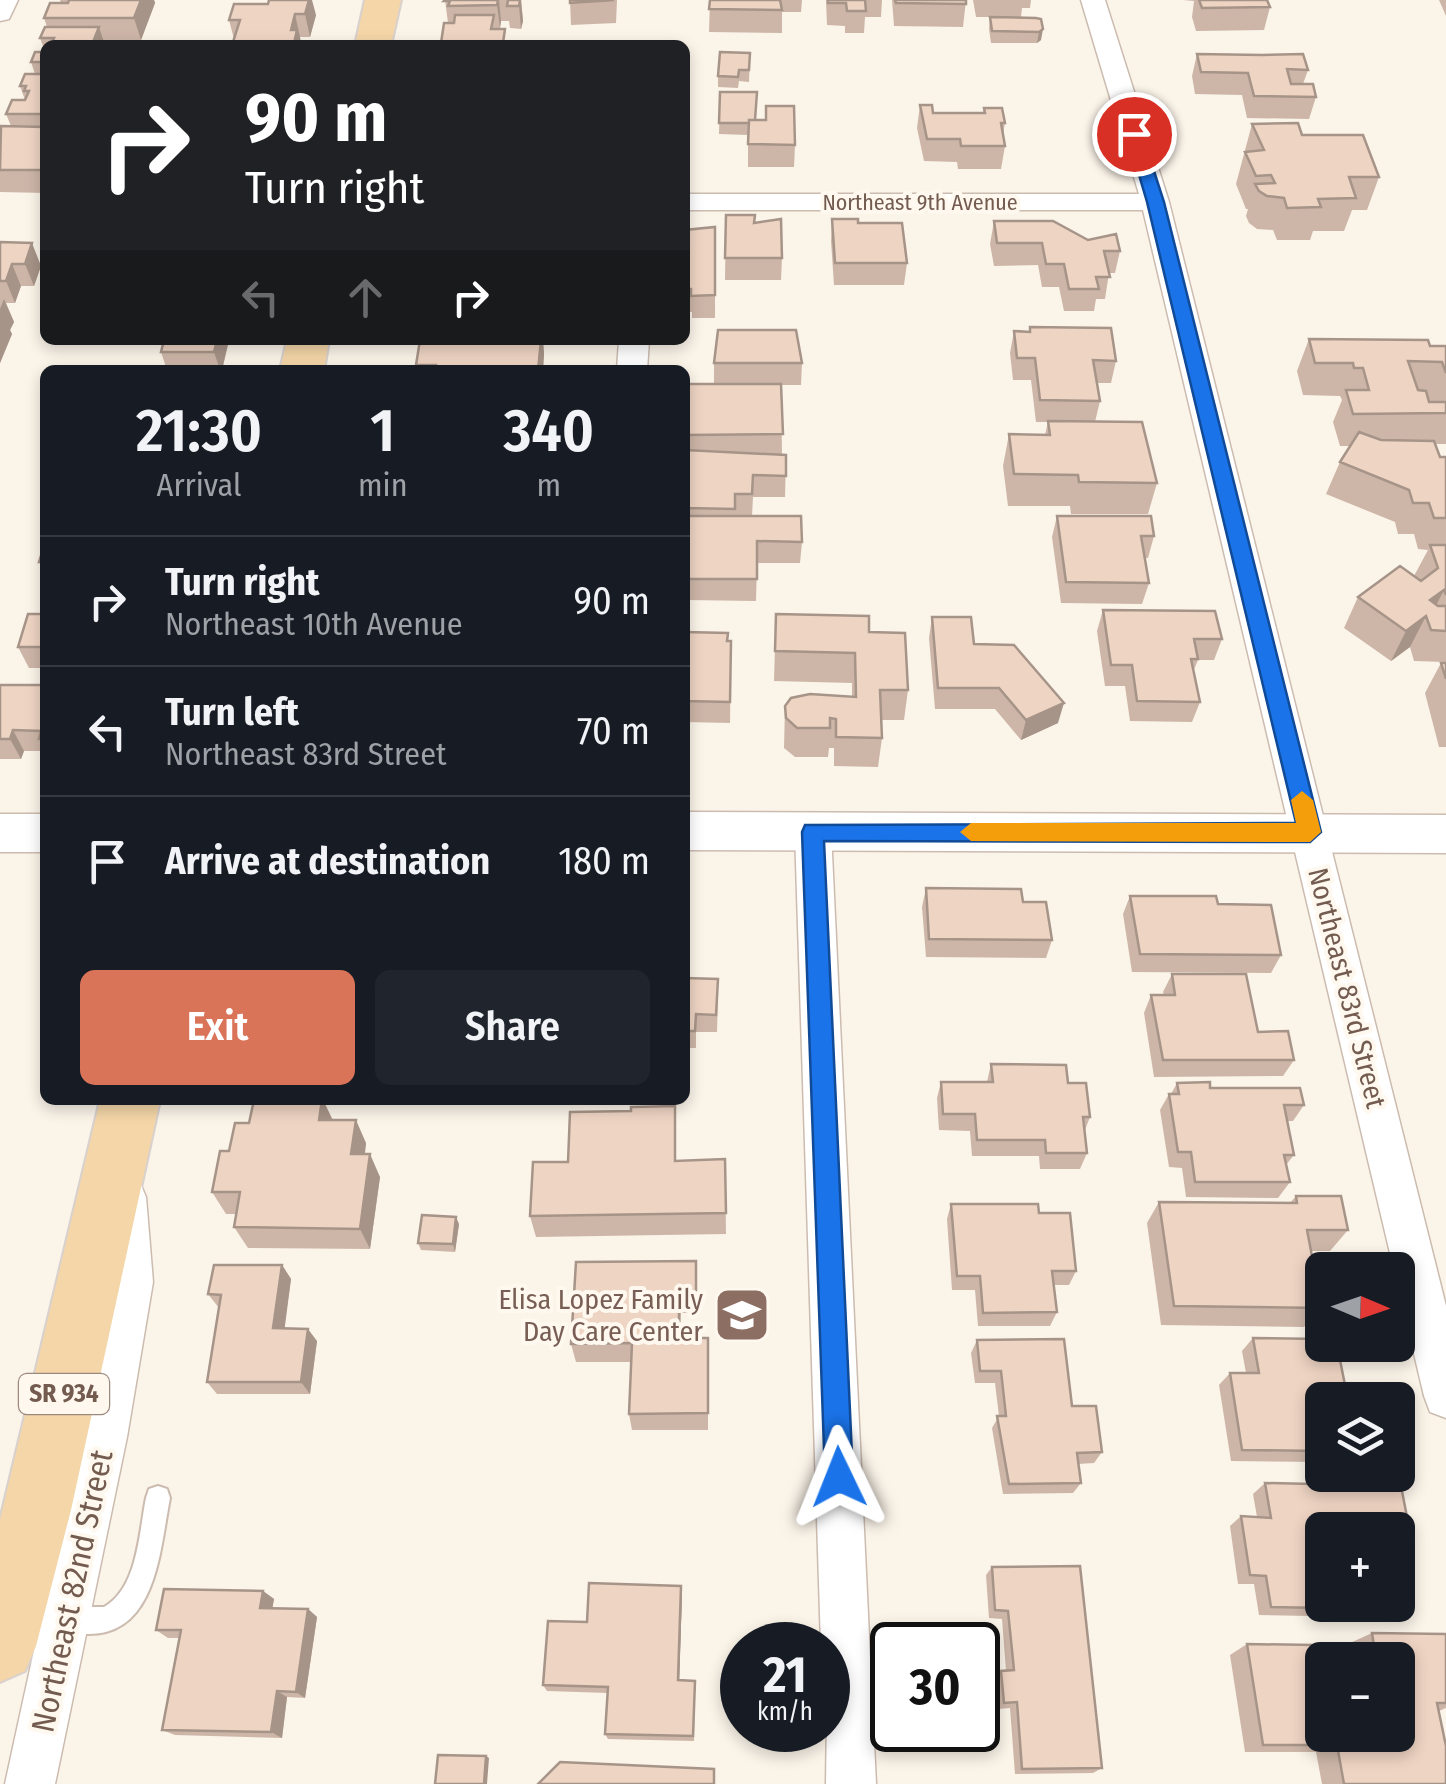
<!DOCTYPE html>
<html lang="en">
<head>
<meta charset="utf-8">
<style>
  :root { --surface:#171b24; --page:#20242c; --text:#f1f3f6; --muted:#9ea1a6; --line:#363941; --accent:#da7459 }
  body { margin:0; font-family:"Fira Sans Condensed",sans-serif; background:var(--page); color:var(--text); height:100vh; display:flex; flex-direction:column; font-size:38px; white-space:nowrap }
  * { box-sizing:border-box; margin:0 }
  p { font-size:32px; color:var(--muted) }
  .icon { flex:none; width:55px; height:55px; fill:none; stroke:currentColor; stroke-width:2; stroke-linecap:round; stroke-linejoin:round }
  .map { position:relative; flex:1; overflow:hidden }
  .details { position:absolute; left:40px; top:365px; width:650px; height:740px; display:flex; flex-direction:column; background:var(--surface); border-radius:15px; box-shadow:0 5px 15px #0003 }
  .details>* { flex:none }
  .top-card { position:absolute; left:40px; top:40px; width:650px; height:305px; border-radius:15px; box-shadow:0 5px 15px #0003; background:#202124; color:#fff; overflow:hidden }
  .needle { width:65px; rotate:92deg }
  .fabs { position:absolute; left:1305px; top:1252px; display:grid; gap:20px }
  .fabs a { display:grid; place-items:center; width:110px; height:110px; border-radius:15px; background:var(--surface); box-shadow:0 5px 15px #0003; font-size:50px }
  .speed { position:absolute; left:720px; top:1622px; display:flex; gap:20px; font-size:50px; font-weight:700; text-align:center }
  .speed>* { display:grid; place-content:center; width:130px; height:130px; border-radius:50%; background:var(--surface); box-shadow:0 5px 15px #0003; line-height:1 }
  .speed small { font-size:25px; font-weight:400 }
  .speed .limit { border:5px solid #111; border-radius:15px; background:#fff; color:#111 }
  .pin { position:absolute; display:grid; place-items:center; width:85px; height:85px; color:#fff; margin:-42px; border:5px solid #fff; border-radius:50%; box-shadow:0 2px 10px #0007 }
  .me { position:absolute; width:110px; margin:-55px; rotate:358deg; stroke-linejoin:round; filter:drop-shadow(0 0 8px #0008) }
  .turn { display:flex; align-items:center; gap:35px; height:210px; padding:0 40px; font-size:45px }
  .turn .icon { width:130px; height:130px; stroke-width:2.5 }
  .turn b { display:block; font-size:70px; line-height:85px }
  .lanes { display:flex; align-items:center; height:95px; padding:0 40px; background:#0003; justify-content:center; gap:50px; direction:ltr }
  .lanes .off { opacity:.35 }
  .eta { display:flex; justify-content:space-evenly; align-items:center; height:170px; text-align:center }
  .eta b { font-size:60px; font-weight:600; line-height:70px }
  .primary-button { display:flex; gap:20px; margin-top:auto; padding:20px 40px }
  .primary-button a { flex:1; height:115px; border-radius:15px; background:var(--accent); color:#fff; font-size:40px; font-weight:600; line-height:115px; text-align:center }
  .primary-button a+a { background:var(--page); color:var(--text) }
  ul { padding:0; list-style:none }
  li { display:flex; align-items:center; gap:30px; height:130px; padding:0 40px; border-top:2px solid var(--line) }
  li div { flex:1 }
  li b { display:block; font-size:38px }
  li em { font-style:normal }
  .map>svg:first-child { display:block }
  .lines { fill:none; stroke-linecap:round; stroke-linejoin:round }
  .service-casing { stroke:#ccbcb0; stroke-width:4 }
  .minor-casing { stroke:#ccbcb0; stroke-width:3 }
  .tertiary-casing { stroke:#ccbcb0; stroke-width:3 }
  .primary-casing { stroke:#d8d1ce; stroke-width:4 }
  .service { fill:#fff; fill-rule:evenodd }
  .minor { fill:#fff; fill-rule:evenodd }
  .tertiary { fill:#fff; fill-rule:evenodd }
  .primary { fill:#f4d6a8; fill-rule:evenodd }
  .wall { fill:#cdb6a8 }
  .shaded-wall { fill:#a79488 }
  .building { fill:#eed4c3; stroke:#a79488; stroke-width:2.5; fill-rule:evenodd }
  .route { fill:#1a73e8; stroke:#114b97; stroke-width:2.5 }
  .slow { fill:#f59e0b }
  .labels { text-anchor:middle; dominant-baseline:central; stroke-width:8; stroke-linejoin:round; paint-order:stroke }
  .far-street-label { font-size:22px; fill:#735b4f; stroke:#fef8ef }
  .shield { fill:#fef8ef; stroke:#9d8a7f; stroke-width:2.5 }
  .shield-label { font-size:25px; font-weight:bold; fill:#735b4f }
  .street-label { font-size:28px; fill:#735b4f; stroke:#fef8ef }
  .education-label { font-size:28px; fill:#785e54; stroke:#fef8ef; text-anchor:end }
  .near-street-label { font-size:32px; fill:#735b4f; stroke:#fef8ef }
</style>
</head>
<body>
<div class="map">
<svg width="1446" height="1784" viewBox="0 0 1446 1784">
  <rect width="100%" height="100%" fill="#fbf4e9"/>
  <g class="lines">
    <g class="service-casing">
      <path id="service" d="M158,1486L167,1489L170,1498C160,1548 157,1634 89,1634C78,1634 68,1633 58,1629L54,1620L58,1611L67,1607H104C138,1588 139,1532 146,1498L149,1489Z"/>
    </g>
    <g class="minor-casing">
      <path id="minor" d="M0,0H18L9,19L0,21Z
        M1081,0H1105L1169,202L1446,1306V1418L1430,1412L1424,1396L1398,1286V1270H1394L1143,210H685V194H1139Z
        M619,340H649L647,370H617Z
        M813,817L826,821L831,832L876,1784H826L828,1645H821L795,832L800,821Z
        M125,1177L140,1183L146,1197L153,1282L127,1437L55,1784H5C40,1622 77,1460 107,1296C113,1260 95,1217 110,1183Z"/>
    </g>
    <g class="tertiary-casing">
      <path id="tertiary" d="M685,812L1446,815V853L685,850Z
        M0,814H45V852H0Z"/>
    </g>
    <g class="primary-casing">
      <path id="primary" d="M365,0H401L391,45H355Z
        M287,340H329L324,370H280Z
        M100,1100H160L71,1510L36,1646L25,1671L0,1682V1520Z"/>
    </g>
    <use href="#service" class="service"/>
    <use href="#minor" class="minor"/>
    <use href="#tertiary" class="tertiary"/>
    <use href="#primary" class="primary"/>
  </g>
  <path class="wall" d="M60,0H154L155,3L141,40H104V42H109L110,45H45V51L40,38L47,27L44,18L61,3Z
    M445,0H521L523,21L521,29L510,28L509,21H501L500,28H495V29L506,43L544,45H441L448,23Z
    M570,0H617L616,23L571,25Z
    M710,0H802L801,12H782V33L709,32Z
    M826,0H882L881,17H865L864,33H845V26L827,25Z
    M892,0H966L963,27L894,26Z
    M973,0H1031L1030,8H1022L1021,17L1036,18L1041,40L1037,43H991L989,29L990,17H995H976Z
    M1183,0H1267L1270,7L1264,30L1196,31L1192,17L1194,1Z
    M1439,0H1446V16Z
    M268,4L316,15L310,37H300L301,45H234V39L229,20Z
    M45,52V193L0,192V129L11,126L6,114L25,100L20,86L35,74L31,62Z
    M750,53L749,82L739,81L738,88L718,87V76Z
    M1197,54L1308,70L1303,84L1316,97L1309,119L1247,118L1242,95L1195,94L1192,76Z
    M720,92L755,120L795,145L794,167H748V135L719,134Z
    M920,105L933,113H983L984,108L1005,123L1003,134L1005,146L1001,169H958L957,162L924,161L917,128Z
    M1252,124L1302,135L1379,177L1367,210H1352L1344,231H1313L1310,240H1277L1273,230L1257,229L1249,223L1246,216L1248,209H1246L1236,184Z
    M726,215L754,223L782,258L781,280H725Z
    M832,219L858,223L907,263L904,285H834L831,241Z
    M994,221L1088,240L1120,251L1115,273H1109L1105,299H1096L1094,311H1064L1059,287H1042L1038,265L994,266L990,244Z
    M715,227V318H692V312H685V230Z
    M0,242L41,266L34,286H21L15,303H6L14,322L10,330L12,334L0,363Z
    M1030,327L1116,361L1111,383H1097L1100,401L1095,422L1157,483L1148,514H1071L1070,506H1008L1003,466L1009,434L1045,435L1048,422H1036L1031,380H1013L1010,353L1014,331L1029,332Z
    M1309,339L1446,346V444H1436L1440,457H1446V662L1414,661L1410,647L1391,661L1344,628L1358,597L1414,576L1428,550L1418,549L1414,534H1398L1395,522L1326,494L1340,462L1350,446H1340L1333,422L1342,400L1340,396L1303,395L1297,371Z
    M229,340L222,370H109L166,367L161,352Z
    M420,340H543L544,354L543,370H417L416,365Z
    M714,363H802L801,385H781L782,455H786L785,497H753L752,516L802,542L800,563H757L756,601L686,600L688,527L687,514H685V384H714Z
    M1057,516L1154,536L1148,558H1145L1149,583L1142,604L1061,603L1052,537Z
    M45,543V575L39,562Z
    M1103,610L1222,639L1214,660H1198L1193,672L1200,702L1192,722L1130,721L1125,686H1105L1097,631Z
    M45,614V668H29L18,647Z
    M776,614L869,632L908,690L904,720H881L882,738L878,767L834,766V748H829L828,757H795L784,748L785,706L852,697V683L774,681Z
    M932,617L974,644L1058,723L1021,740L995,709H935L929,638Z
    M685,632L731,641L730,723L685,722Z
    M1441,663H1446V747H1439L1425,693Z
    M0,685H45V751H24L21,759H0Z
    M926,888L1023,902L1052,940L1046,958L926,957L922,907Z
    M1130,896L1218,904L1281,955L1271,973L1132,972L1123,914Z
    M1172,974L1258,1032L1294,1060L1283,1076L1154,1077L1144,1013L1151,995H1164L1163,992Z
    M685,978L718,996L717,1032H696V1048H685Z
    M991,1064L1068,1083L1090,1117L1085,1130L1087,1153L1080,1169H1040L1039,1156H972L970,1131L939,1130L937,1098L941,1082H987Z
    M1177,1083L1304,1105L1293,1121H1287L1294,1155L1286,1165L1290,1182L1278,1198L1186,1197L1182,1168L1169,1167L1160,1110L1169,1094H1171Z
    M323,1100L333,1120L366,1143L365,1154L380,1177L370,1249L248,1248L234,1227L236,1214H226L212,1192L229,1151L249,1123Z
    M676,1130V1161L725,1159L726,1234L536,1237L530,1216L568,1162Z
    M1296,1196L1348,1230L1330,1251H1311L1322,1308L1304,1327L1161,1325L1147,1223L1159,1202L1290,1203Z
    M951,1204L1039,1213L1076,1271L1069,1285H1054L1057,1312L1050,1326H978L975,1290H952L947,1219Z
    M459,1224L455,1252L421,1250L418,1243Z
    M696,1261L697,1313H681L680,1338H708V1430H632L629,1414L631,1362H576L571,1344Z
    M282,1265L291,1279L284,1328L317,1341L310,1394H217L207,1382L219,1308L208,1294Z
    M1253,1338L1322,1400V1462L1231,1461L1219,1385L1230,1373H1246L1242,1351Z
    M977,1340L1072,1406L1102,1452L1094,1463L1078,1464L1081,1483L1073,1493L1003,1494L992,1428L999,1416L995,1383H975L971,1353Z
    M1265,1483L1408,1522L1395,1530H1322L1377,1609L1362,1617L1259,1615L1254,1584H1238L1230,1526L1241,1516L1257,1517L1253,1494Z
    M992,1567L1102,1768L1093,1773L1015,1774L1010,1708L998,1709L995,1677L1001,1671H1006L1002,1619L989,1618L986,1575Z
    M263,1591L274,1599L272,1609H308L317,1617L305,1698L287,1697L282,1738L175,1735L162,1730L180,1638H168L156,1630Z
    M682,1594L679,1680L695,1687L694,1741L608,1739L605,1734L608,1693L547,1691L543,1685L587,1622Z
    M1372,1633L1446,1634V1708L1439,1711L1446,1784H1322L1316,1752H1245L1230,1655L1247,1644L1351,1646L1350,1643Z"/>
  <path class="shaded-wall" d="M141,0H154L155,3L141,40L134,18Z
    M309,0H312L316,15L310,37L305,14Z
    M499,0L501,21L500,28L497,5Z
    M521,0L523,21L521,29L519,6Z
    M295,14L300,37L301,45H295L291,30Z
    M99,27L105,45L93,42Z
    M1043,29L1041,40L1037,43L1039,32Z
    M32,243L41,266L34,286L25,264Z
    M12,264L21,286L15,303L6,281Z
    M4,299L14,322L10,330L12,334L0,363V309Z
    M217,340H229L222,370H220L214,352Z
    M541,340H543L544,354L543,370H538Z
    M1444,590L1428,621L1426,616L1410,647L1391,661L1406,631L1430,600Z
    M1064,703L1058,723L1021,740L1026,720Z
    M13,730L24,751L21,759L10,739Z
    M322,1100H323L333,1121L319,1120Z
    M356,1120L366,1143L362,1176L351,1154Z
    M370,1154L380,1177L370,1249L360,1229Z
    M456,1217L459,1224L455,1252L453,1244Z
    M282,1265L291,1279L283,1341L273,1328Z
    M308,1329L317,1341L310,1394L301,1382Z
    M681,1586L682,1594L679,1686L678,1680Z
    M263,1591L274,1599L271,1616L260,1608Z
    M308,1609L317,1617L305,1698L296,1692Z
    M277,1691L287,1697L282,1738L271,1732Z
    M486,1756L489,1758L487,1784H484Z"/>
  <path class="building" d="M69,0H141L134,18H44L50,3H68Z
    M269,0H309L305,14H295L291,30H297L294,43L233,42L240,20H229L234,4H268Z
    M445,0H498L497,5L448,6L450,1H444Z
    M508,0H520L519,6H507Z
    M570,0H614L570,3Z
    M710,0H780L782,10L709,9Z
    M828,0H865L866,11H847L846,3H828Z
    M895,0H966V4L896,3Z
    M1199,0H1267L1270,7L1202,8Z
    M455,15H494L491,29H505L503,43H543V45H449L450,43H441L444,23H454Z
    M990,17L1036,18L1041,19L1043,29L1039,32L992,31Z
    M45,27H99L93,42H109L108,45H51L54,38H40Z
    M35,52H45V62H31Z
    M720,52L750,53L749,70H739L738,77L718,76Z
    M1197,54L1262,55L1303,54L1308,70L1287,69L1291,84H1313L1316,97L1254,96L1248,73L1201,72Z
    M25,74H45V114H6L12,100H25L29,91H24L26,86H20Z
    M720,92H757L755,120H749V123H719Z
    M920,105H932L933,113H985L984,108H1002L1005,123H1001L1005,146H961L960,139H927Z
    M766,106H794L795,145L748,144L749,120H766Z
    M1298,123L1302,135H1363L1379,177H1349L1356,198L1318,199L1321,207L1287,208L1284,198L1267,196L1259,191L1255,184L1275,183L1271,175L1256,176L1245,152L1264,150L1252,124Z
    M1,126L45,127V170H0Z
    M726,215H755L754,223L781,219L782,258H725Z
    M832,219H858V223H902L907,263H835Z
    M994,221H1053L1088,240L1116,234L1120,251H1104L1110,277H1096L1099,289H1069L1064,264H1046L1042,243H997Z
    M715,227V295L691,296V289H685V230Z
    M0,242L32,243L25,264H12L6,281H0Z
    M1030,327L1111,328L1116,361L1093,360L1100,401L1040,400L1035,358H1017L1014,331L1030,332Z
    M718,330H796L802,363H714Z
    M1309,339L1428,340L1430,346H1446V373L1442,362L1408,361L1418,390L1426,391L1429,402H1446V413L1353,414L1346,390H1369L1363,368H1354L1353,363H1315Z
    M164,340H217L214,352H161Z
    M420,340H541L538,370H436V365H416Z
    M110,367H209L208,370H109Z
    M685,384H781L783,434L685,435Z
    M1048,421L1142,422L1157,483L1079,482L1078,475L1014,474L1009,434L1050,435Z
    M1359,432L1381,440L1434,441L1440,457H1446V518H1434L1429,503H1413L1409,490L1340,462Z
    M685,450L786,455V476L753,475L752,494H735V509L687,508V492H685Z
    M688,516H801L802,542L757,541V579H686Z
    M1057,516H1151L1154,536H1141L1149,583L1066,582Z
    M45,543V562H39Z
    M1430,545H1446V595L1444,590L1430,600L1438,606H1446V631L1431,630L1426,616L1406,631L1358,597L1400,566L1421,581L1438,568Z
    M1103,610L1215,611L1222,639H1194L1198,659H1191L1200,702L1137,701L1132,665H1111Z
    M28,614H45V647H18Z
    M776,614L869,616V632L905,633L908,690H880L882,738L836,737V719L830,718V728H797L786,718L785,706L791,698L810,694L856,697L855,653L775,651Z
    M932,617H971L974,644L1014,645L1064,703L1026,720L999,688H938Z
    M685,632L728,633L727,641H731L730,702L685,701Z
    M1441,663H1446V679Z
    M0,685H45V739H39L41,731L13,730L10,739H0Z
    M926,888L1021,889L1023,902H1046L1052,940L929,939Z
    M1130,896H1216L1218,904L1271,905L1281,955L1140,954Z
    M1172,974H1246L1258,1032L1288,1031L1294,1060H1163L1151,995H1175Z
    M685,978L718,979L716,1015L696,1014L695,1031H685Z
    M991,1064L1066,1065L1068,1083H1086L1090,1117H1083L1087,1153H1046L1045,1140H977L975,1114H943L941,1082H993Z
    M1210,1082V1088H1300L1304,1105H1284L1294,1155H1284L1290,1182H1195L1191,1152H1178L1169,1094H1179L1177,1083Z
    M254,1100H322L319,1120H356L351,1154H370L360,1229L234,1227L240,1192H212L220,1151H229L235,1123H249Z
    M675,1106V1161L725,1159L726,1213L530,1216L533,1162H568L570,1112L631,1111V1107Z
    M1296,1196H1341L1348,1230H1307L1322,1308L1174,1306L1159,1202L1297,1203Z
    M951,1204H1038L1039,1213H1070L1076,1271H1052L1057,1312L983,1313L980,1276H957Z
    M422,1215L456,1217L453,1244L418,1243Z
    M696,1261V1293L679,1294V1338H708V1413L629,1414L632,1343L571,1344L576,1262Z
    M214,1265H282L273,1328L308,1329L301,1382H207L221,1295L208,1294Z
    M1253,1338L1322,1339V1345H1337L1348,1400H1322V1451L1242,1450L1230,1373H1259Z
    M1064,1339L1072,1406H1096L1102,1452L1077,1453L1081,1483L1009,1484L997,1416H1006L1001,1371H980L977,1340Z
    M1265,1483L1401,1486L1408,1522L1361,1520L1362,1530H1322V1605H1376L1377,1609L1271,1607L1266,1576L1250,1575L1241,1516L1271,1518Z
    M1080,1566L1102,1768L1022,1769L1017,1702L1004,1703L1001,1671L1014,1670L1008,1611L995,1610L992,1567Z
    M589,1583L681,1586L678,1680L695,1681L693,1736L605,1734L608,1687L543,1685L548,1621L587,1622Z
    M164,1589L263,1591L260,1608L308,1609L296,1692L277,1691L271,1732L162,1730L181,1630H156Z
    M1372,1633L1446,1634V1703H1437L1446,1746V1784H1344L1337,1745H1263L1247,1644L1374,1646ZM1322,1660H1398V1735H1322Z
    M438,1755L486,1756L484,1784H435Z
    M560,1762L714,1769V1784H538Z"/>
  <path class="route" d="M1134,130L1142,134L1164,202L1321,832L1310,842L824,841L853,1477L849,1487L839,1491L829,1487L825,1477L802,832L805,825L1296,823L1147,202L1127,134Z"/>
  <path class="slow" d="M1302,791L1313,800L1321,832L1310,842L971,841L960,832L971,823H1296L1291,800Z"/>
  <defs>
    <g id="school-square" transform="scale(2.875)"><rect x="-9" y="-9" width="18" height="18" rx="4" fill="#8d6e63" stroke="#fef8ef"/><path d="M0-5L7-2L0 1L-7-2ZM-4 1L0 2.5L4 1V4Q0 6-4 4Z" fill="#fff"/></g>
  </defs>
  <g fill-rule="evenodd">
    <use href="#school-square" x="742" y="1315"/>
  </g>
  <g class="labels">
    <g class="far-street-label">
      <text x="920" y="202">Northeast 9th Avenue</text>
    </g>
    <rect class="shield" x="19" y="1374" width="90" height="40" rx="8"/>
    <g class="shield-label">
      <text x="64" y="1394">SR 934</text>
    </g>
    <g class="street-label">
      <text transform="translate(1347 988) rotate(76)">Northeast 83rd Street</text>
    </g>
    <g class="education-label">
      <text x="703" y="1299">Elisa Lopez Family<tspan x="703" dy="32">Day Care Center</tspan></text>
    </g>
    <g class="near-street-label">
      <text transform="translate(72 1591) rotate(-78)">Northeast 82nd Street</text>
    </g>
  </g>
</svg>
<div class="fabs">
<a><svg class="needle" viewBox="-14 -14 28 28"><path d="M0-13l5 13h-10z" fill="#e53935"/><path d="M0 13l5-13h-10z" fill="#9ea1a6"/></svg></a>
<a><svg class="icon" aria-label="layers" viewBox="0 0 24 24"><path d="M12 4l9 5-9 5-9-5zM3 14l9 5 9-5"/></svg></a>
<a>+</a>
<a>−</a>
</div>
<div class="speed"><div>21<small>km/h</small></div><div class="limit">30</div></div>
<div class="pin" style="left:1134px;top:134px;background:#d93025"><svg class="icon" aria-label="arrive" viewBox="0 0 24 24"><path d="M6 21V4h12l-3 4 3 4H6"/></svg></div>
<svg class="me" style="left:839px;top:1477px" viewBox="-20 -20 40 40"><path d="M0-17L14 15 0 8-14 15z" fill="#1a73e8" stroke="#fff" stroke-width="4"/></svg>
<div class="top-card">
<div class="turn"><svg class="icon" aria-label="right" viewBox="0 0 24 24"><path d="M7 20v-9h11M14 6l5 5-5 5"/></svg><div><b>90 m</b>Turn right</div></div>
<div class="lanes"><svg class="icon off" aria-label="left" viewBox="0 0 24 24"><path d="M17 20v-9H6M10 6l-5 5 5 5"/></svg><svg class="icon off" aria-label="ahead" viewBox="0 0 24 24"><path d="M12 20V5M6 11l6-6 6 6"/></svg><svg class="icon" aria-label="right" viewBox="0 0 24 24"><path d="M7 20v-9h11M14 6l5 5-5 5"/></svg></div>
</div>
<section class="details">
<div class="eta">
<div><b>21:30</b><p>Arrival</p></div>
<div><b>1</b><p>min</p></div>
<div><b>340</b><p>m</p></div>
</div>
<ul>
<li><svg class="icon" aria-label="right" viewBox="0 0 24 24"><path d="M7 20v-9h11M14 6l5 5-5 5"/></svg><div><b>Turn right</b><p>Northeast 10th Avenue</p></div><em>90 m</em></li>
<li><svg class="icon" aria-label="left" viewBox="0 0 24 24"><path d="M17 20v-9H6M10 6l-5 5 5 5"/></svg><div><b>Turn left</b><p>Northeast 83rd Street</p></div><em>70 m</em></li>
<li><svg class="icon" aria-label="arrive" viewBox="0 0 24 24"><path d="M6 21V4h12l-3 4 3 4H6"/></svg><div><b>Arrive at destination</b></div><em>180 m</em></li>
</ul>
<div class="primary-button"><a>Exit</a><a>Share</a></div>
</section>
</div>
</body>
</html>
